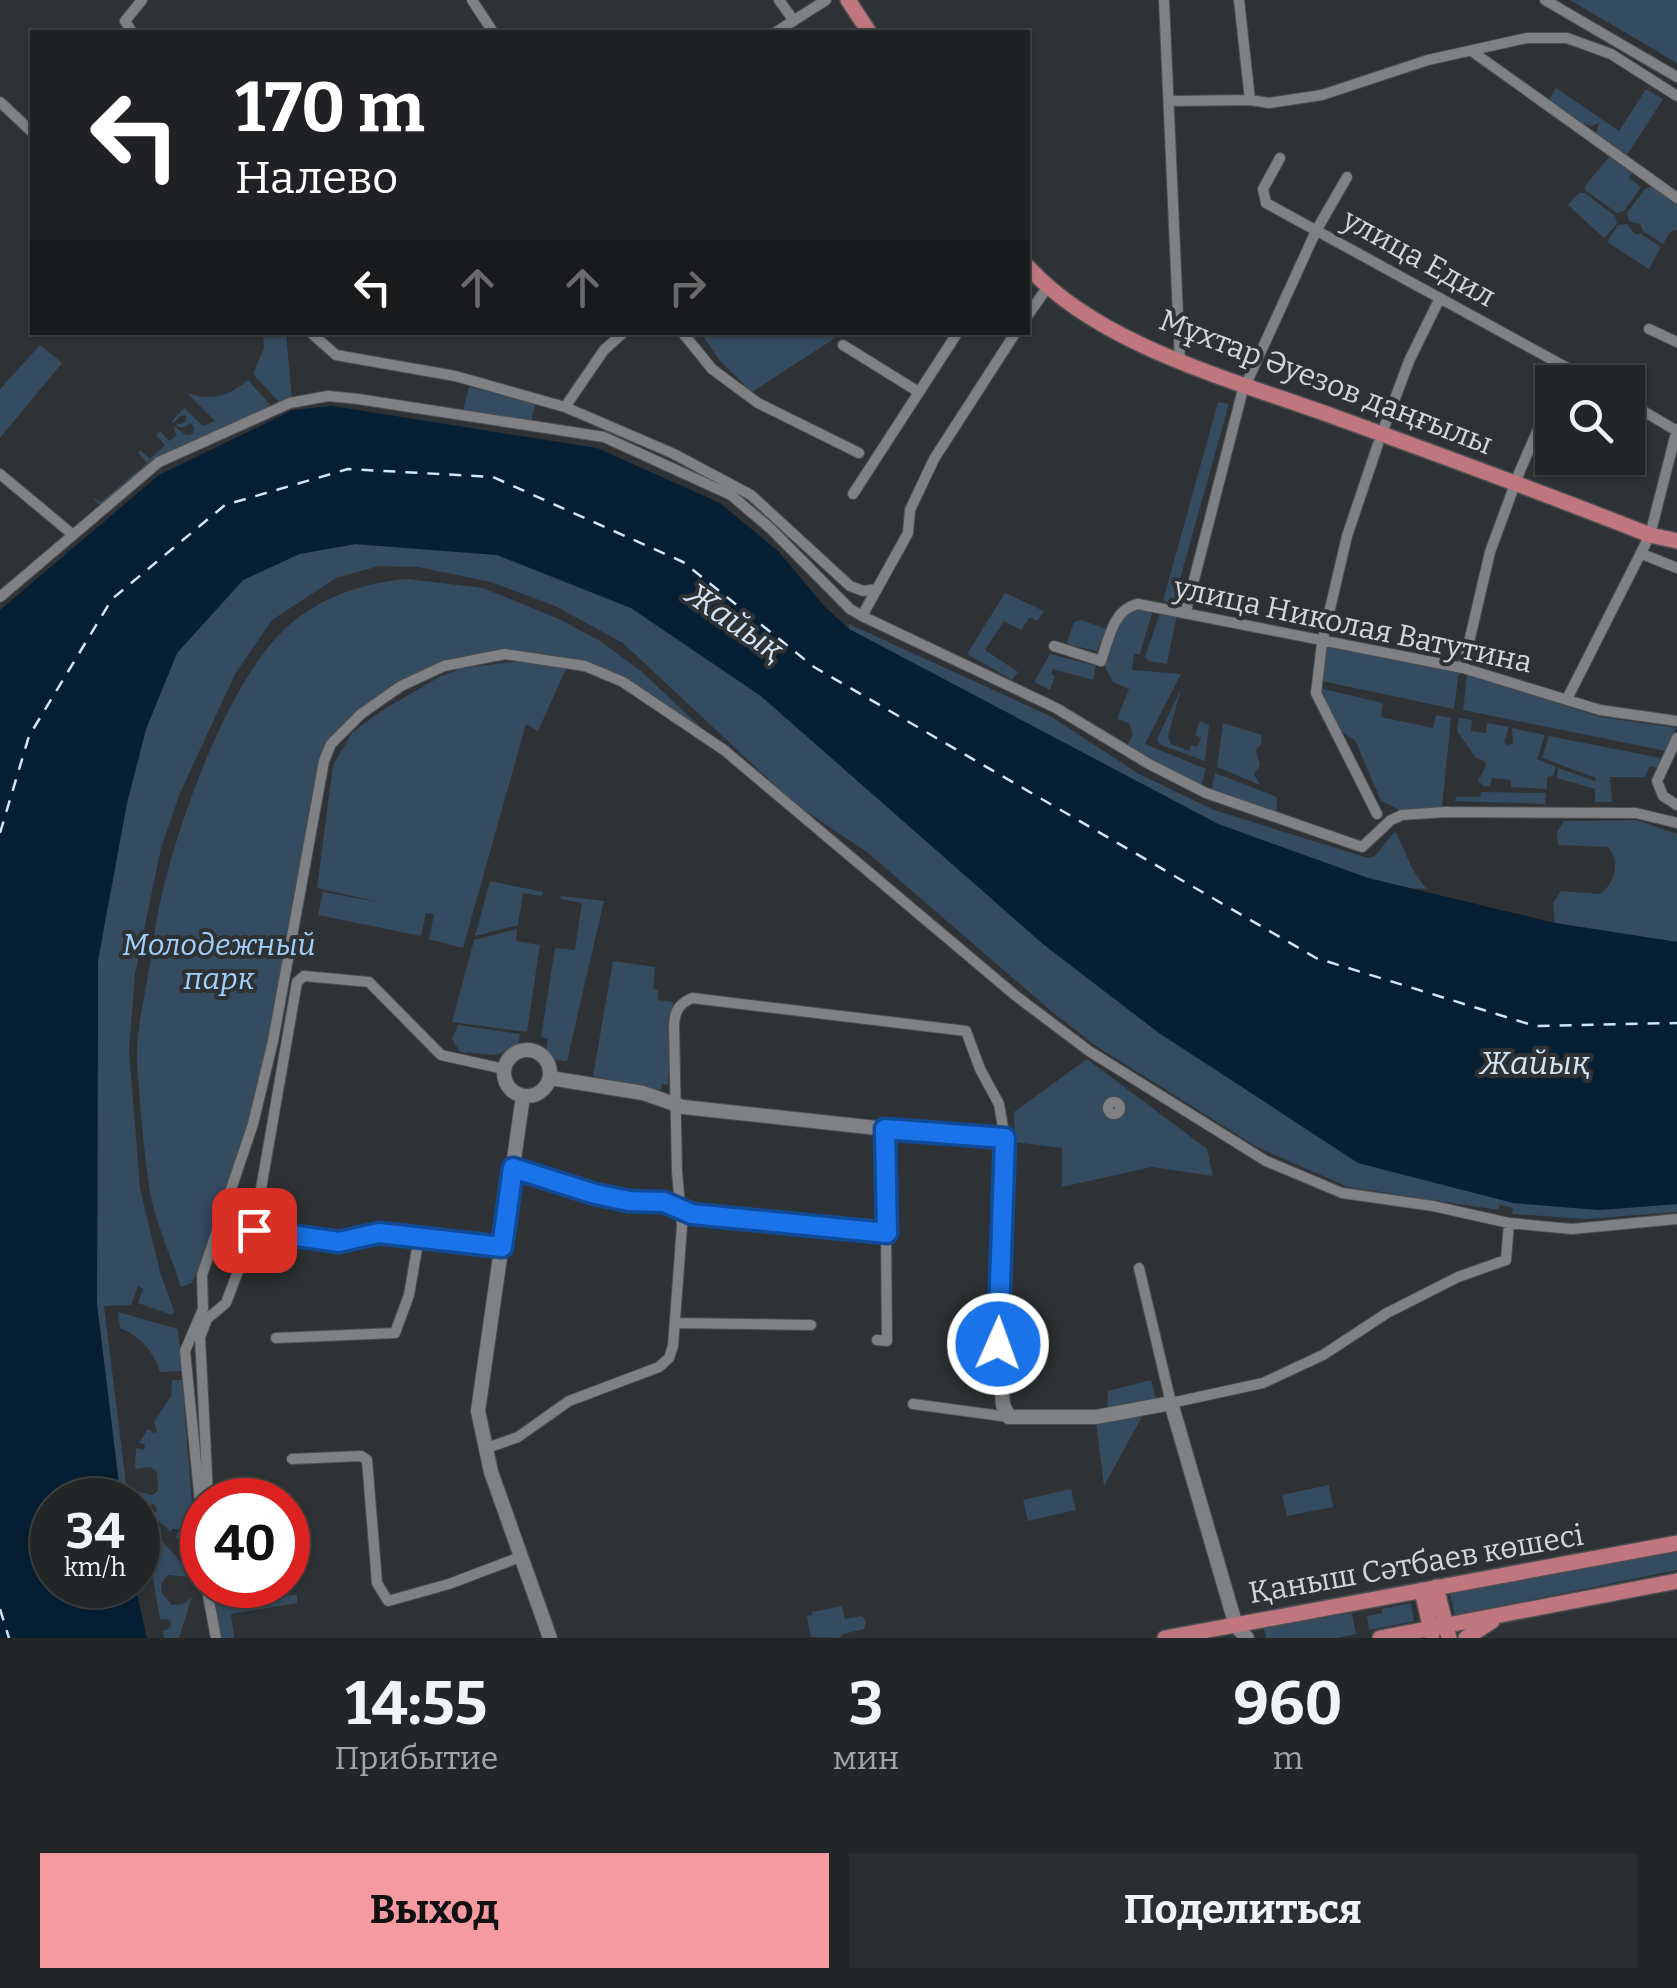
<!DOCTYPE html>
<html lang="ru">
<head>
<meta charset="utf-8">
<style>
  :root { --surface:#232627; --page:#2b2e2f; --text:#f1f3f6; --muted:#a3a5a7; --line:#404344; --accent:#f49aa0 }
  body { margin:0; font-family:Bitter,serif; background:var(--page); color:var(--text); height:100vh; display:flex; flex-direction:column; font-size:38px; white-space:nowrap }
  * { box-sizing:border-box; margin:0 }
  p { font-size:32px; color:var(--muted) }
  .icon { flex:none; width:55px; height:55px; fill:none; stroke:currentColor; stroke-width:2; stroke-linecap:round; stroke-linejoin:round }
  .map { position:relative; height:1638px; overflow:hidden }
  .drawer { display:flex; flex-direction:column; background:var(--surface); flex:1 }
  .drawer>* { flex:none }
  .guide { position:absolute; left:30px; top:30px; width:1000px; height:305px; border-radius:0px; box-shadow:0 2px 8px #0004,0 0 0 2px var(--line); background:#202124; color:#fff; overflow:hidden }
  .tools { position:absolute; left:1535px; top:365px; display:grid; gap:20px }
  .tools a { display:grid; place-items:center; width:110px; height:110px; border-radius:0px; background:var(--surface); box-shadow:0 2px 8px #0004,0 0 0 2px var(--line); font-size:50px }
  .speed { position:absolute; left:30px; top:1478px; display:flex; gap:20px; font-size:50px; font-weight:700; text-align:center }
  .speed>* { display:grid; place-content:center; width:130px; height:130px; border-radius:50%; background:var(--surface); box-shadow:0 2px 8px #0004,0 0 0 2px var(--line); line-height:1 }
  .speed small { font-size:25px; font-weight:400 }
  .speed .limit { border:15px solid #d22; background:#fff; color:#111 }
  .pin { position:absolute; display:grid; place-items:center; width:85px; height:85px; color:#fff; margin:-42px; border-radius:20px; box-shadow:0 5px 15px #0006 }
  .me { position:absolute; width:110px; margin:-55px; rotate:2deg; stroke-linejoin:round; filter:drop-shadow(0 0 8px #0008) }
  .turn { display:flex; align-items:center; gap:35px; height:210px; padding:0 40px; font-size:45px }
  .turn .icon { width:130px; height:130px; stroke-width:2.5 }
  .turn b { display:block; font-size:70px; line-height:85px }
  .lanes { display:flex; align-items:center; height:95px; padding:0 40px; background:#0003; justify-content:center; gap:50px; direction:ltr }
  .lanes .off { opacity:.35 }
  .eta { display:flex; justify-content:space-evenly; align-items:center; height:170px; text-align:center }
  .eta b { font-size:60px; font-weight:700; line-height:70px }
  .button { display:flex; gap:20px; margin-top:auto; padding:20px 40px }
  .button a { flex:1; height:115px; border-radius:0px; background:var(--accent); color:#111; font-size:40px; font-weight:700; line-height:115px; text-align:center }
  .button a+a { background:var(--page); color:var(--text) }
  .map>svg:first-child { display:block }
  .green { fill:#354b5f }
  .water { fill:#061f33 }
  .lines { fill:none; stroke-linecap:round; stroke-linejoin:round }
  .ferry { stroke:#d3e6f8; stroke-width:2.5; stroke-dasharray:12 10; stroke-linecap:butt }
  .street-casing { stroke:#4c4f51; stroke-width:12 }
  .secondary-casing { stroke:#4c4f51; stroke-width:16 }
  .primary-casing { stroke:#4c4f51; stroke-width:18 }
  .street { stroke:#7f8184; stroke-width:10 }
  .secondary { stroke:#7f8184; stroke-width:14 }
  .primary { stroke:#bf767f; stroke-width:15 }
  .route-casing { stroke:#114b97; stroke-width:25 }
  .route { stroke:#1a73e8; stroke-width:18 }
  .labels { text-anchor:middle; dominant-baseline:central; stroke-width:8; stroke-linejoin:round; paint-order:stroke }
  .street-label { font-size:30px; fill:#d5d6d8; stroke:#2f3234 }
  .park-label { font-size:30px; font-style:italic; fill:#a0d0fc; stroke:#2f3234 }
  .water-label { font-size:32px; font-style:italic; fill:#d3e6f8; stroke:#2f3234 }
</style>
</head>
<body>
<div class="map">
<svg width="1677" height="1638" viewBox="0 0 1677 1638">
  <rect width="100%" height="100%" fill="#2f3234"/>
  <path class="green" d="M1570,0H1677V63L1582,7Z
    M1556,88L1619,131L1646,89L1663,99L1627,155L1596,134L1599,123L1592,126L1578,122L1548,101Z
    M1609,157L1632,173L1629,178L1641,187L1624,211L1617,213L1586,191L1585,186Z
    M1651,186L1677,205V230L1670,232L1663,244L1643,231L1640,224L1629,221L1627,213L1644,190Z
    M1579,193H1585L1615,216L1617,224L1604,238L1568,205Z
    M1627,224L1635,234H1641L1661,247L1649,269L1607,242L1618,225Z
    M263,333H286L292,398L280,403L253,374L264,348Z
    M701,333H843L752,392L720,361Z
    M40,345L62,363L0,438V389Z
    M248,380L272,407L147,466L101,506L92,497L101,502L147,463L138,452L140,450L150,459L165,445L156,435L160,431L169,441L176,436L174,426L186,435L193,434L194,427L191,423L182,428L176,425L186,422V415L180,416L174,423L172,421L184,408L203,426L215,421L187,393C212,402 228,396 248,380Z
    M469,387L536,403L531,421L463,410Z
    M1218,402L1229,404L1173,604L1163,601Z
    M355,544L497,555L631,608L761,696L1043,944L1159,1033L1599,1210L1677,1204V1212L1586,1219L1512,1214L1513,1208L1500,1205L1498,1210L1348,1187L1257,1147L1096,1046L1051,1011L867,852L795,804L623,643L555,606L491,582L418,567L379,566L336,578L272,620L235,674L180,793L161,848L135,974L129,1050L140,1188L160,1272L174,1311L172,1315L138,1303L143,1289L138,1286L131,1305L104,1306L128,1500H121L97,1305L98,960L127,803L146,729L177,653L243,580L299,554Z
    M407,579L483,588L559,619L600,641L642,672L724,749L623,682L553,659L481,658L401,686L331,744L273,1041L227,1205L192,1283L181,1287C171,1256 156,1224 150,1193C144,1151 140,1106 137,1064C136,1036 142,1008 147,981C152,953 155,925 161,898C179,820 231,670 295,620C329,594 365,583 407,579Z
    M1005,593L1044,611L1037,621L1030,617L1021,630L1004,621L985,650L1018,672L1012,680L967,654Z
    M1137,608L1152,613L1140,654H1134L1132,670L1181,674L1145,744L1206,769L1201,787L1140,756L1142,753L1127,746L1133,734L1129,723L1117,719L1129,689L1113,682L1104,665L1121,618Z
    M1160,613L1177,614L1167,664L1149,661L1145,657Z
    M1081,620L1107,629L1097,651L1070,645L1067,642L1074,622Z
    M849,624L1050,716L1139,774L1214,810L1368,858L1375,856L1395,831C1408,855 1408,867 1427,889L1406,888L1368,878L1218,824L849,629Z
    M1327,647L1459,671L1454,709L1322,681Z
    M1050,654L1096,666L1093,680L1053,669L1051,674L1055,676L1050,690L1034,682Z
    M513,662H541L566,669L538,731L526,724L463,948L429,939L434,914L426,913L421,936L318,915L323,892L383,903L317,888L333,765L352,733L381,711L441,676L463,668Z
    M1467,674L1600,717L1676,728L1666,751L1463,710Z
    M1319,688L1383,703L1381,717L1433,728L1436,715L1451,718L1442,807L1402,811L1381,801L1355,740L1342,732Z
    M1181,689L1168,736L1171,744L1189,751L1191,745L1197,747L1201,738L1195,735L1200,721L1209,725L1205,761L1159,744L1157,739Z
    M1459,718L1472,720L1471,731L1486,733L1487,723L1509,727L1504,742L1508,746L1513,743L1512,728L1545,735L1537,759L1556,767L1553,776L1547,777V789L1511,787V780L1492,778L1490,786H1484L1478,781L1486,766L1484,761L1476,758L1457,731Z
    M1223,723L1262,735L1261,744L1256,750L1260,766L1254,774L1260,785L1217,767Z
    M1549,736L1661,758L1657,768L1650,766L1645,777H1610L1612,802H1595V789L1557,778L1558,768L1595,781L1596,778L1542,758Z
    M1215,773L1277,797L1276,815L1211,792Z
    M1481,792L1546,793L1545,804L1454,801L1457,797H1480Z
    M1636,820L1677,834V942L1555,923L1553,903L1561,891L1600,894C1615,883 1621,863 1608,847L1558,845L1557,832L1564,821Z
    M490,881L543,892L542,896L523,893L518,925L475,936Z
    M561,896L604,901L567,1061L554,1060L546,1050L548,1039L541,1037L555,948L575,950L582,903L560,899Z
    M517,929L516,941L540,945L527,1032L452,1022L474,940Z
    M613,961L655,967L653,989L658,990V1000L673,1002L668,1085L662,1084L661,1090L593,1076Z
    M458,1025L520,1034L518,1045L496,1055L460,1052L452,1039Z
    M1087,1059L1207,1149L1213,1176L1152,1167L1062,1187V1148L1015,1142L1014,1112Z
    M118,1312L178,1329L182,1371L160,1372C153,1350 140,1336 120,1328Z
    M172,1380H182L197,1564L176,1537L179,1529H172L171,1532L151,1514L157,1511L156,1506L153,1504L147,1508L139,1492L153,1495L158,1490L157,1472L150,1467L135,1469L136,1448L144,1450L145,1444L139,1443L148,1429L154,1433L157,1432L154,1422L171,1396Z
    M1151,1380L1156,1399L1107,1412L1108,1391Z
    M1143,1415L1104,1486L1096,1423Z
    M1329,1485L1333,1507L1287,1516L1282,1495Z
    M1071,1489L1076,1510L1028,1521L1023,1500Z
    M142,1517C156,1540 178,1552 189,1577L168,1575L162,1582L161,1592L172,1605L183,1604L192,1597L179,1638H164L163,1631L170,1628L171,1623L168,1619H160L149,1556L157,1549L155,1546H147Z
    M1677,1551V1570L1455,1615L1450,1594Z
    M297,1595V1603L231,1614L234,1638H222L215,1600Z
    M1411,1603L1414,1621L1369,1630L1367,1616L1382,1613V1609Z
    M842,1606L845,1619L862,1616L866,1621L864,1629L843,1634L839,1638L811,1637L807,1616L812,1615V1612Z
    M1352,1613L1356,1634L1336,1638H1266L1264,1628Z"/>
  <path class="water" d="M332,406L597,448L720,503L778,551L824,606L849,629L1218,824L1368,878L1555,923L1677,942V1204L1599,1210L1513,1203L1358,1163L1159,1033L1043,944L761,696L631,608L497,555L355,544L299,554L243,580L177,653L146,729L127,803L98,960L97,1305L121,1500H52V1585H135L147,1638H0V610L159,475L293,410Z"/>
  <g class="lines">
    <path class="ferry" d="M0,833L29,736L112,599L225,505L348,469L493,477L683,562L814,667L1316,958L1535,1026L1677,1023
      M0,1609L9,1638"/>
    <g class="street-casing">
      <path id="street" d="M472,0L493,32
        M779,0L794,21
        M1164,0L1180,361
        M1239,0L1250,100
        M1545,0L1677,77
        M132,32L125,21L142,0
        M776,32L826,0
        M1473,52L1677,198
        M1171,101L1250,100L1269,103L1322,95L1428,60L1527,38H1567L1611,54L1677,96
        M0,102L32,132
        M1280,158L1263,189L1266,203L1593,382
        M1028,315L1047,288
        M1649,329L1677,342
        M310,332L336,355L455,376L565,407L672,453L751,495L850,586L863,591L877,589
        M682,332L712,369L758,403L859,453
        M843,345L917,391
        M1559,382L1566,367
        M1628,402L1677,431
        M565,407L604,350L624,332
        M1385,425L1409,361L1440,298
        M0,474L72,534
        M853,494L958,332
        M1642,554L1677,568
        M0,597L159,462L290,403L328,396L358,399L604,437L731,495L771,529L850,609L862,616L1056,708L1149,764L1206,793L1362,847L1391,820L1402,815L1445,812L1636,813L1677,823
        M1186,611L1242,393L1316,231L1347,177
        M862,616L908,533L910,510L934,459L1016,332
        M1054,646L1101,661C1109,639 1113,609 1138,604L1463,668L1600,710L1677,721
        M1463,668L1490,552L1519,473L1552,397
        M1567,699L1650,535L1677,429
        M1677,738L1657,781L1663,796L1677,805
        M1377,814L1316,693L1322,643L1347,536L1378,444
        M1108 1108a6 6 0 1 1 12 0a6 6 0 1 1-12 0Z
        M513,1168L562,1185L617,1199L664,1203L692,1214L887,1233
        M254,1229L339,1242L379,1233L502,1247
        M1139,1268L1171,1403L1263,1383L1323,1355L1387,1313L1458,1277L1506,1260L1509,1223
        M675,1323L811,1325
        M276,1338L395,1333L409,1295L419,1237
        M877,1340L887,1341L885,1129
        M913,1404L1009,1417
        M484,1449L518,1437L569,1401L659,1367L669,1358L673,1346L682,1226L677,1172L674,1025C675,1010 679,1004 692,998L966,1031L980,1069L999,1104L1005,1138
        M292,1459L361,1456L367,1460L377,1583L388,1601L449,1584L520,1557
        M208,1494L200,1337L207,1319L226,1303L254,1229L297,982L304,976L369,982L441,1055L504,1069
        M202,1523L185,1351L203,1309L202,1275L253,1124L273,1041L324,761L331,744L361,714L401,686L444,666L505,654L585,666L623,682L724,750L1016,996L1089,1051L1266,1161L1342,1193L1433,1206L1509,1223L1572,1229L1677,1219
        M206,1585L216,1638
        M215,1585L216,1597"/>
    </g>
    <g class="secondary-casing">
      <path id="secondary" d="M504 1073a23 23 0 1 1 46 0a23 23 0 1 1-46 0Z
        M550,1078L643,1093L683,1107L951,1136L1005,1138L998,1345L1003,1405L1009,1417H1096L1171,1403L1236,1626L1247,1638
        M523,1096L478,1411L491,1472L550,1638"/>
    </g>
    <g class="primary-casing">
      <path id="primary" d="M848,0L869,32
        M1028,267C1102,347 1234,380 1335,417C1440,455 1546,494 1650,535L1677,541
        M1436,1587L1449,1638
        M1422,1590L1432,1635
        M1165,1638L1677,1543
        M1380,1638L1677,1581
        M1466,1638L1492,1621"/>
    </g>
    <use href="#street" class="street"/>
    <use href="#secondary" class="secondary"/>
    <use href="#primary" class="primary"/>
  </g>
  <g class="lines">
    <g class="route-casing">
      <path id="route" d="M254,1230L339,1242L379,1233L502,1247L513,1168L595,1194L629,1201L664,1202L692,1214L887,1233L885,1129L1005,1138L998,1344"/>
    </g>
    <use href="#route" class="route"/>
  </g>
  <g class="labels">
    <g class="street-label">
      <text transform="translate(1419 258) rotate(29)">улица Едил</text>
      <text transform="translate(1326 382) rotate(21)">Мұхтар Әуезов даңғылы</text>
      <text transform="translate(1353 625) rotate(12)">улица Николая Ватутина</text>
      <text transform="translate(1416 1564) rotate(-10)">Қаныш Сәтбаев көшесі</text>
    </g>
    <g class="park-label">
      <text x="219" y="945">Молодежный<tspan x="219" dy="34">парк</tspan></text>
    </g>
    <g class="water-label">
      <text transform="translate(735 622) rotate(35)">Жайық</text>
      <text x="1535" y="1063">Жайық</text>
    </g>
  </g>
</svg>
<div class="tools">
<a><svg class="icon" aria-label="search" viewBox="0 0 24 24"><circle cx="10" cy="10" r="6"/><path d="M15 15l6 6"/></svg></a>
</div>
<div class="speed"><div>34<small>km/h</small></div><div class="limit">40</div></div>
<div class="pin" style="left:254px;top:1230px;background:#d93025"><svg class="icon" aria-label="arrive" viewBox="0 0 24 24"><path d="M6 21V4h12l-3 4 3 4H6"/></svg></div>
<svg class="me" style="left:998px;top:1344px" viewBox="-20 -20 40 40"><circle r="17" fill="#1a73e8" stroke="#fff" stroke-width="3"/><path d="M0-11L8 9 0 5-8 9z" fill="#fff"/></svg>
<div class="guide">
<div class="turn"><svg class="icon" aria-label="left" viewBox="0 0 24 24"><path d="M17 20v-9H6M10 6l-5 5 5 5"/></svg><div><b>170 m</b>Налево</div></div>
<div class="lanes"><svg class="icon" aria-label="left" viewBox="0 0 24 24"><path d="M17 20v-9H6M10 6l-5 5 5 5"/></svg><svg class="icon off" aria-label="ahead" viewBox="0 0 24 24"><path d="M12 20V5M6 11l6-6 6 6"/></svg><svg class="icon off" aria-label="ahead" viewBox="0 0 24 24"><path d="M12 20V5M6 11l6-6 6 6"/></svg><svg class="icon off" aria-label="right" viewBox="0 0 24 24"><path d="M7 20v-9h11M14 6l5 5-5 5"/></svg></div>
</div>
</div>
<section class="drawer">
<div class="eta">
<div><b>14:55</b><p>Прибытие</p></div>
<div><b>3</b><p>мин</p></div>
<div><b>960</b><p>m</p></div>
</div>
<div class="button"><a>Выход</a><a>Поделиться</a></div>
</section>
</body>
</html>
